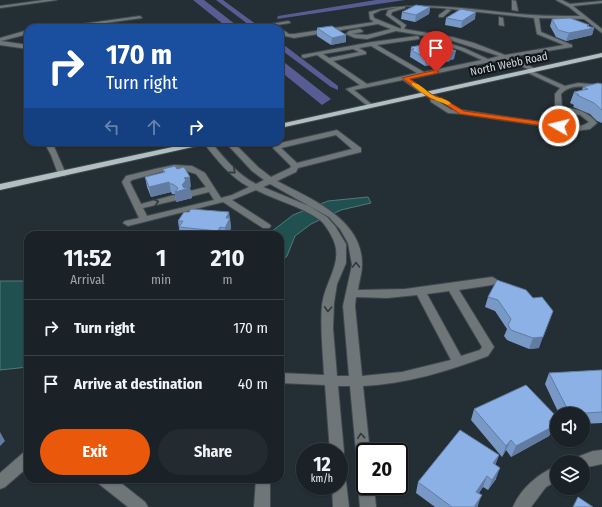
<!DOCTYPE html>
<html lang="en">
<head>
<meta charset="utf-8">
<style>
  :root { --surface:#1a2228; --page:#232a30; --text:#f1f3f6; --muted:#9fa4a8; --line:#383f45; --accent:#ea580c }
  body { margin:0; font-family:"Fira Sans Condensed",sans-serif; background:var(--page); color:var(--text); height:100vh; display:flex; flex-direction:column; font-size:15px; white-space:nowrap }
  * { box-sizing:border-box; margin:0 }
  p { font-size:13px; color:var(--muted) }
  .icon { flex:none; width:22px; height:22px; fill:none; stroke:currentColor; stroke-width:2; stroke-linecap:round; stroke-linejoin:round }
  .map { position:relative; flex:1; overflow:hidden }
  .details { position:absolute; left:24px; top:231px; width:260px; height:252px; display:flex; flex-direction:column; background:var(--surface); border-radius:12px; box-shadow:0 1px 3px #0004,0 0 0 1px var(--line) }
  .details>* { flex:none }
  .top-card { position:absolute; left:24px; top:24px; width:260px; height:122px; border-radius:12px; box-shadow:0 1px 3px #0004,0 0 0 1px var(--line); background:#1a4fa0; color:#fff; overflow:hidden }
  .buttons { position:absolute; left:550px; top:407px; display:grid; gap:8px }
  .buttons a { display:grid; place-items:center; width:40px; height:40px; border-radius:50%; background:var(--surface); box-shadow:0 1px 3px #0004,0 0 0 1px var(--line); font-size:20px }
  .speed { position:absolute; left:296px; top:443px; display:flex; gap:8px; font-size:20px; font-weight:700; text-align:center }
  .speed>* { display:grid; place-content:center; width:52px; height:52px; border-radius:50%; background:var(--surface); box-shadow:0 1px 3px #0004,0 0 0 1px var(--line); line-height:1 }
  .speed small { font-size:10px; font-weight:400 }
  .speed .limit { border:2px solid #111; border-radius:6px; background:#fff; color:#111 }
  .pin { position:absolute; display:grid; place-items:center; width:34px; height:34px; color:#fff; margin:-41px -17px; border-radius:50% 50% 50% 0; rotate:-45deg; box-shadow:0 0 4px #0007 }
  .pin .icon { rotate:45deg }
  .me { position:absolute; width:44px; margin:-22px; rotate:278deg; stroke-linejoin:round; filter:drop-shadow(0 0 3px #0008) }
  .turn { display:flex; align-items:center; gap:14px; height:84px; padding:0 16px; font-size:18px }
  .turn .icon { width:52px; height:52px; stroke-width:2.5 }
  .turn b { display:block; font-size:28px; line-height:34px }
  .lanes { display:flex; align-items:center; height:38px; padding:0 16px; background:#0003; justify-content:center; gap:20px; direction:ltr }
  .lanes .off { opacity:.35 }
  .eta { display:flex; justify-content:space-evenly; align-items:center; height:68px; text-align:center }
  .eta b { font-size:24px; font-weight:700; line-height:28px }
  .action { display:flex; gap:8px; margin-top:auto; padding:8px 16px }
  .action a { flex:1; height:46px; border-radius:24px; background:var(--accent); color:#fff; font-size:16px; font-weight:700; line-height:46px; text-align:center }
  .action a+a { background:var(--page); color:var(--text) }
  ul { padding:0; list-style:none }
  li { display:flex; align-items:center; gap:12px; height:56px; padding:0 16px; border-top:1px solid var(--line) }
  li div { flex:1 }
  li b { display:block; font-size:15px }
  li em { font-style:normal }
  .map>svg:first-child { display:block }
  .forest { fill:#575d93 }
  .water { fill:#205050; stroke:#55797a }
  .lines { fill:none; stroke-linecap:round; stroke-linejoin:round }
  .minor-casing { stroke:#3f4950; stroke-width:2 }
  .major-casing { stroke:#3f4950; stroke-width:2 }
  .minor { fill:#6f7678; fill-rule:evenodd }
  .major { fill:#b1bfc3; fill-rule:evenodd }
  .wall { fill:#7898c6 }
  .shaded-wall { fill:#627ca1 }
  .building { fill:#8cb1e6; stroke:#627ca1 }
  .oneway { stroke:#32373a }
  .route { fill:#ea580c; stroke:#983908 }
  .slow { fill:#f59e0b }
  .labels { text-anchor:middle; dominant-baseline:central; stroke-width:4; stroke-linejoin:round; paint-order:stroke }
  .far-street-label { font-size:11px; fill:#d1d8dc; stroke:#111519 }
</style>
</head>
<body>
<div class="map">
<svg width="602" height="507" viewBox="0 0 602 507">
  <rect width="100%" height="100%" fill="#232e35"/>
  <path class="forest" d="M193,0H204L240,28H228Z
    M216,0H223L261,28H253Z
    M376,0H405L277,19L278,16Z
    M280,42L338,86V90L331,87L280,49Z
    M280,59L331,99L322,105L280,71Z"/>
  <path class="water" d="M368,197L371,203L341,210L311,224L295,236L287,256L280,263V235H267L293,215L328,201Z
    M0,281H28V367L0,370Z"/>
  <g class="lines">
    <g class="minor-casing">
      <path id="minor" d="M44,0H57L0,8V6Z
        M512,0L516,1L518,11L512,10Z
        M556,0H562L570,4L602,1V3L573,6L602,29V33L584,19L539,18L541,32L572,45V47L511,57L536,69L537,70L534,72L565,86L578,83L602,85V89C589,87 571,83 561,94L562,107C576,109 588,111 597,123L590,129L576,131L462,114L448,113L431,102L430,98L424,95L403,80L354,90L374,106L369,107L346,89L360,85L317,55L304,58L302,57V55L372,42L417,36L419,37V39L377,45L424,72L482,60L460,50L440,44L439,43L442,41L464,48L488,59L499,56L450,40L396,31L367,39L355,38L346,34L349,31L360,29L363,31L362,32L352,34L367,35L391,29L378,24L294,38L285,36L280,32V28L289,34H294L374,22L370,19L369,12C408,0 469,9 510,13C534,16 557,16 580,16L569,7ZM405,6L441,8L534,18L537,34L564,45L505,55L474,43L452,37L404,29L406,25L391,15L392,12L405,8ZM400,7L388,10L386,15L401,26V29L374,18L373,14L381,10ZM371,46L417,73L367,84L333,61L366,54V52L359,48ZM353,49L359,52L329,58L323,54ZM504,59L528,69L525,71L526,72L560,88L555,94V124L462,110H452L436,100L439,98L438,97L428,93L410,79ZM562,112L580,115L589,122C581,128 572,126 563,125Z
        M447,9L451,10L443,17H439V15Z
        M140,16L142,18L68,28H54Z
        M499,17L503,18L504,26L499,25Z
        M288,21L290,22V23L277,25L280,28H274L271,24Z
        M28,30V34L1,41L28,45V49L0,45V38Z
        M337,130L361,148V152L298,168L296,172L277,181C311,199 363,219 362,265C362,273 359,282 358,290L405,289L492,277L496,279L497,281L496,283L492,285L459,290L494,347L488,356C448,371 407,384 363,386L370,452H365V486H374L376,507H360L358,486L361,481L363,480L360,479L358,474L350,386H338L344,452L342,457L339,458V452H330L325,385L280,383V373L324,375C323,352 320,328 322,305C325,279 346,261 331,235C328,230 325,224 320,220C301,206 277,201 256,190L232,200L269,224L271,226L269,228H263L223,202L128,226L123,223L125,221L139,218L122,182L126,176L155,169L174,165L192,166L205,173L221,198L232,195L249,187C230,177 216,159 203,142H211C224,158 237,174 256,184L264,180L252,171L225,142H233L258,167L271,177L290,168L291,166L273,148L276,144ZM336,135L352,149L297,163L281,148ZM183,170L196,174L206,187L186,192L185,194L186,196L189,197L209,192L214,200L147,216L143,208L177,200L178,198L174,195L141,204L130,182L132,180L164,171ZM270,184L329,217L340,229L348,243L352,265L343,306L349,376H337L333,328L334,303L337,284L346,263V244L335,226L327,217L309,206L263,187ZM449,291L482,347L480,350L461,356L427,294ZM417,295L451,360L402,372L362,376L355,306L356,297L387,298Z
        M44,142H52L66,174L65,176H59L58,174L51,155Z
        M602,450V464L583,468V462H575L577,457L593,451Z
        M28,451V467L5,487L0,489V473L23,453Z
        M557,466V481L546,487L531,507H513C521,488 539,473 557,466Z
        M339,475L344,477L346,482L349,507H333L332,486H339Z
        M97,479H116L145,502L148,507H128L99,484Z
        M256,479H270V507H254Z"/>
    </g>
    <g class="major-casing">
      <path id="major" d="M602,53V57L280,128V124Z
        M196,142H210L206,144L0,190V184Z"/>
    </g>
    <use href="#minor" class="minor"/>
    <use href="#major" class="major"/>
  </g>
  <path class="wall" d="M430,7L429,14L415,22L401,19L402,12Z
    M446,18L475,19L461,28L445,25Z
    M552,19L589,25L588,26L594,28L592,35L566,41L556,37L550,26Z
    M317,28L346,35V42L331,45L317,36Z
    M451,41L450,48L454,59L450,60V61L425,66L410,57L411,47Z
    M602,84V123L597,121L590,114L573,107L574,105L570,103L574,92L582,90L583,87Z
    M163,169H177L191,187L187,188H190L192,198L176,202L175,194H172L171,192L151,197L147,187L145,177L163,173Z
    M189,212H229L231,228L228,235H180L178,221Z
    M526,290L539,348L529,349L507,340L504,336L507,329L495,311L485,307L488,297Z
    M602,370V423L583,424V414H559L545,384L549,373Z
    M474,409L553,425L554,426L549,436L511,457L506,450L502,457L471,420Z
    M499,455L495,465L496,479L488,490L483,487L479,493L478,506L477,507H435L416,493L418,482Z"/>
  <path class="shaded-wall" d="M430,7L429,14L415,22L416,15Z
    M476,12L475,19L461,28L462,21Z
    M589,25L587,30L594,28L592,35L566,41L569,33Z
    M346,35V42L331,45L332,38Z
    M451,41L450,48L444,46Z
    M456,51L454,59L450,60V61L425,66L426,58Z
    M190,177L191,187L187,188H190L192,198L176,202L175,192L182,185L184,178Z
    M169,182L171,192L151,197L149,187Z
    M229,212V220L230,218L231,228L228,235H226L225,228L226,218Z
    M220,227L221,235H218V231Z
    M543,337L539,348L529,349L533,338Z
    M557,417L549,436L511,457L516,446L549,421Z
    M0,432L5,441L0,446Z
    M511,440L506,450L502,457L506,446Z
    M499,455L495,466L493,463Z
    M500,468L496,479L488,490L492,480Z
    M487,476L483,487L472,502L476,492Z
    M482,495L477,507H474Z"/>
  <path class="building" d="M416,5L430,7L416,15L402,12Z
    M461,9L476,12L462,21L446,18Z
    M570,18L589,25L587,26L594,28L569,33L558,30L552,19Z
    M332,26L346,35L332,38L317,28Z
    M449,40L451,41L444,46L456,51L450,53H451L426,58L411,50L414,49L411,47Z
    M598,83L602,84V110L594,103L577,95H579L574,92L588,89L583,87Z
    M175,166L177,169L184,167L190,177L184,178L186,180L182,185L184,188H190L175,192L178,188L173,184H170L169,182L149,187L145,177L165,172L163,169Z
    M191,209L229,212L226,218H230L225,228L220,227L218,231L179,227L183,221H178L184,212H189Z
    M497,280L526,290L533,298L542,297L553,311L543,337L533,338L511,330L508,325L511,319L498,300L488,297Z
    M602,370V412L570,414L549,373Z
    M526,385L557,417L549,421L554,426L516,446L511,440L506,446L474,409Z
    M460,430L499,455L493,463L500,468L492,480L487,476L476,492L482,495L474,507H452L418,482Z
    M578,497L593,507H573Z"/>
  <defs><path id="oneway-chevron" d="M-2-3.5L2.5 0L-2 3.5" fill="none" stroke-width="1.6" stroke-linecap="round" stroke-linejoin="round"/></defs>
  <g class="oneway">
    <use href="#oneway-chevron" transform="translate(233 171) rotate(41)"/>
    <use href="#oneway-chevron" transform="translate(156 202) rotate(-14)"/>
    <use href="#oneway-chevron" transform="translate(356 265) rotate(-90)"/>
    <use href="#oneway-chevron" transform="translate(328 309) rotate(93)"/>
    <use href="#oneway-chevron" transform="translate(361 436) rotate(-96)"/>
  </g>
  <path class="route" d="M436,70L439,72L438,73L410,79L434,96L442,98L464,111L559,124L562,126L559,128L460,114L439,100L431,99L402,78Z"/>
  <path class="slow" d="M412,83C420,82 426,92 434,96C440,99 445,98 451,103L448,105C434,100 424,95 412,85Z"/>
  <g class="labels">
    <g class="far-street-label">
      <text transform="translate(509 64) rotate(-12)">North Webb Road</text>
    </g>
  </g>
</svg>
<div class="buttons">
<a><svg class="icon" aria-label="sound" viewBox="0 0 24 24"><path d="M4 9h4l5-4v14l-5-4H4zM17 9q2 3 0 6"/></svg></a>
<a><svg class="icon" aria-label="layers" viewBox="0 0 24 24"><path d="M12 4l9 5-9 5-9-5zM3 14l9 5 9-5"/></svg></a>
</div>
<div class="speed"><div>12<small>km/h</small></div><div class="limit">20</div></div>
<div class="pin" style="left:436px;top:72px;background:#d93025"><svg class="icon" aria-label="arrive" viewBox="0 0 24 24"><path d="M6 21V4h12l-3 4 3 4H6"/></svg></div>
<svg class="me" style="left:559px;top:126px" viewBox="-20 -20 40 40"><circle r="17" fill="#ea580c" stroke="#fff" stroke-width="3"/><path d="M0-11L8 9 0 5-8 9z" fill="#fff"/></svg>
<div class="top-card">
<div class="turn"><svg class="icon" aria-label="right" viewBox="0 0 24 24"><path d="M7 20v-9h11M14 6l5 5-5 5"/></svg><div><b>170 m</b>Turn right</div></div>
<div class="lanes"><svg class="icon off" aria-label="left" viewBox="0 0 24 24"><path d="M17 20v-9H6M10 6l-5 5 5 5"/></svg><svg class="icon off" aria-label="ahead" viewBox="0 0 24 24"><path d="M12 20V5M6 11l6-6 6 6"/></svg><svg class="icon" aria-label="right" viewBox="0 0 24 24"><path d="M7 20v-9h11M14 6l5 5-5 5"/></svg></div>
</div>
<section class="details">
<div class="eta">
<div><b>11:52</b><p>Arrival</p></div>
<div><b>1</b><p>min</p></div>
<div><b>210</b><p>m</p></div>
</div>
<ul>
<li><svg class="icon" aria-label="right" viewBox="0 0 24 24"><path d="M7 20v-9h11M14 6l5 5-5 5"/></svg><div><b>Turn right</b></div><em>170 m</em></li>
<li><svg class="icon" aria-label="arrive" viewBox="0 0 24 24"><path d="M6 21V4h12l-3 4 3 4H6"/></svg><div><b>Arrive at destination</b></div><em>40 m</em></li>
</ul>
<div class="action"><a>Exit</a><a>Share</a></div>
</section>
</div>
</body>
</html>
